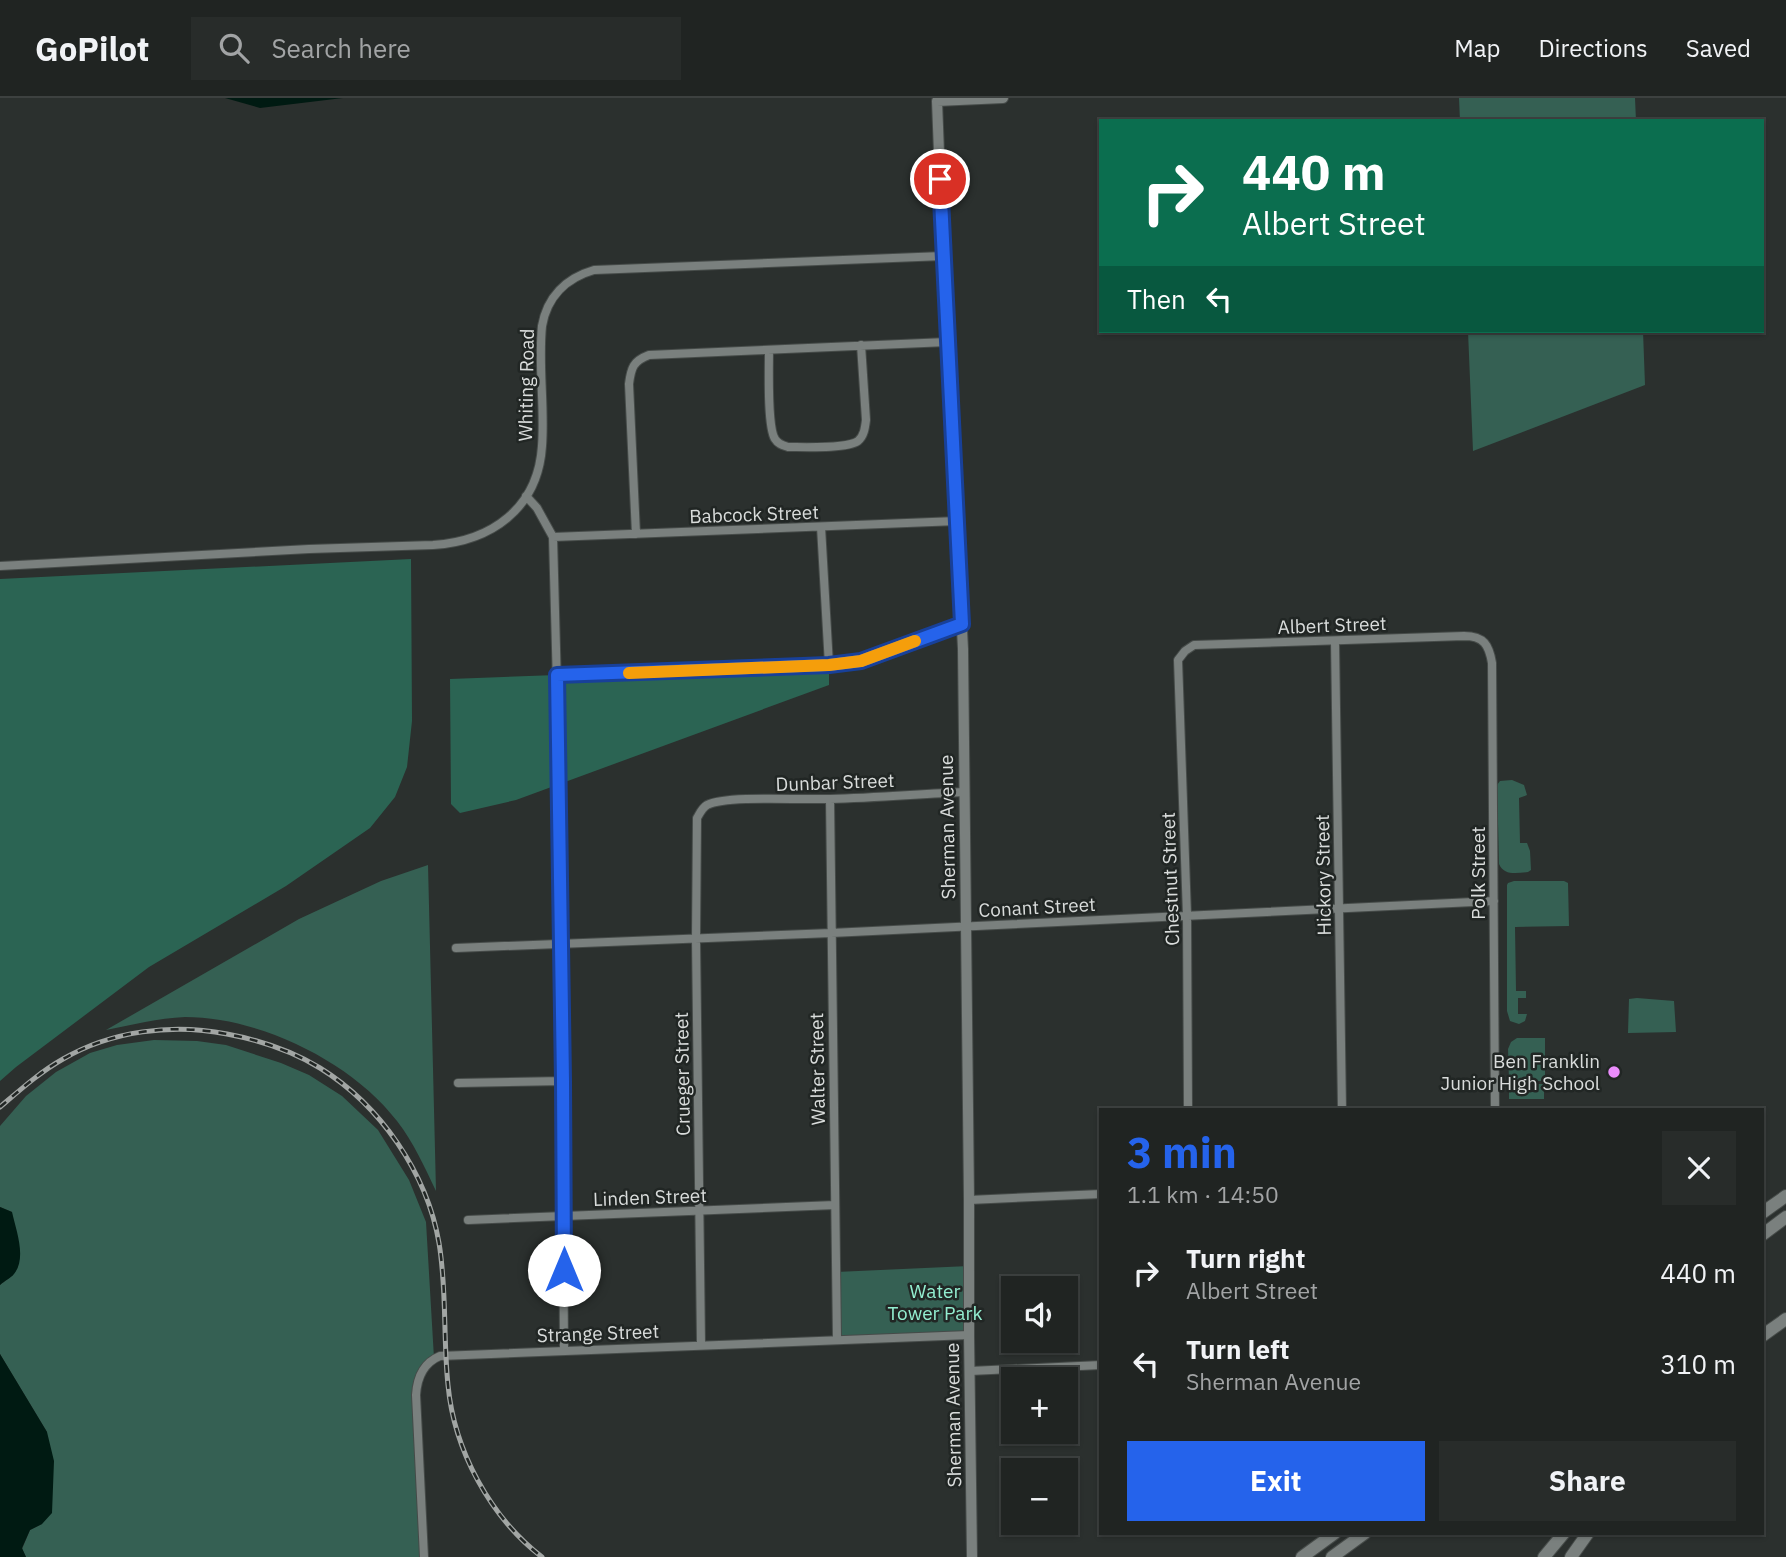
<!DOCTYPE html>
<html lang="en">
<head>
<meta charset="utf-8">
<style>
  :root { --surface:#202422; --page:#282c2a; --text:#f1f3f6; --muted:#a2a4a5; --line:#3d4140; --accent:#2563eb }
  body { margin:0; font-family:"IBM Plex Sans",sans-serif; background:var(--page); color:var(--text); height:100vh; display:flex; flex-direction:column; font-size:26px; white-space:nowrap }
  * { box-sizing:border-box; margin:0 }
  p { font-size:23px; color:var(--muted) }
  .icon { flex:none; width:38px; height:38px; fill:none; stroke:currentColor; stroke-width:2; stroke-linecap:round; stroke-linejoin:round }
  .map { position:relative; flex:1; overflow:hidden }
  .details { position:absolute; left:1099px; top:1010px; width:665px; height:427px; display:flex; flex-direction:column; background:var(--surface); border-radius:0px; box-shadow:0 2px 5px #0004,0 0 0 2px var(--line) }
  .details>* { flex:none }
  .guide { position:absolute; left:1099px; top:21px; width:665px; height:214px; border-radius:0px; box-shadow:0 2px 5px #0004,0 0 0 2px var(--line); background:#0b6e4f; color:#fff; overflow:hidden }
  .controls { position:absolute; left:1001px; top:1178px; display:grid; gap:14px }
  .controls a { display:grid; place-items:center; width:77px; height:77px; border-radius:0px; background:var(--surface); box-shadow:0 2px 5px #0004,0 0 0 2px var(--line); font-size:35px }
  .pin { position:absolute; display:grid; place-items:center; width:60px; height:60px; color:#fff; margin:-30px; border:4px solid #fff; border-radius:50%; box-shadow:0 2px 7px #0007 }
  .me { position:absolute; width:77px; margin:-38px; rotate:0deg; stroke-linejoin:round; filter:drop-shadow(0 0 5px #0008) }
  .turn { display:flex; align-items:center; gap:24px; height:147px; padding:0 28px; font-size:32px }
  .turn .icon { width:91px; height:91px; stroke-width:2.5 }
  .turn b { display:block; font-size:49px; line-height:60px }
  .then { display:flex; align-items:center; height:66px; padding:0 28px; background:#0003; gap:14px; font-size:26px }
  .round { display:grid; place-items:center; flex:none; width:74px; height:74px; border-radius:0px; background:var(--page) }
  .overview { display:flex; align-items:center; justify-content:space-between; height:119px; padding:0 28px }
  h1 { font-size:42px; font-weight:700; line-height:52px; color:var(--accent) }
  .primary-button { display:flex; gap:14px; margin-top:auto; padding:14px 28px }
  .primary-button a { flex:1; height:80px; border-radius:0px; background:var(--accent); color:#fff; font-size:28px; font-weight:700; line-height:80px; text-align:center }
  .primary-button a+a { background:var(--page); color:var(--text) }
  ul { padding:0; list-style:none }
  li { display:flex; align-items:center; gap:21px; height:91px; padding:0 28px }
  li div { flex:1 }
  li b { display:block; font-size:26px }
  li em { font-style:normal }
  header { display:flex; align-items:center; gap:42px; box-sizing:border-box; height:98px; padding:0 35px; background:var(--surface); border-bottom:2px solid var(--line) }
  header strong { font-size:33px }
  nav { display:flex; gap:38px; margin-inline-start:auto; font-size:24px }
  .search { width:490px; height:63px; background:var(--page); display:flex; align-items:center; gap:18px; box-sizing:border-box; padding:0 24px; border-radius:0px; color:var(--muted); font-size:26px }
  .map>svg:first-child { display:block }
  .green { fill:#356053 }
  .forest { fill:#2b6453 }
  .water { fill:#001a12 }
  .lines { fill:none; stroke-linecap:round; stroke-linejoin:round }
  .minor-casing { stroke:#464b49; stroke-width:10 }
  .tertiary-casing { stroke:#464b49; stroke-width:12 }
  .secondary-casing { stroke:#464b49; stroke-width:14 }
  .minor { stroke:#7a807e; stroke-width:8 }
  .tertiary { stroke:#7a807e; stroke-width:10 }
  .secondary { stroke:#7a807e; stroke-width:12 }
  .rail-casing { stroke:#a2a6a4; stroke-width:5 }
  .rail { stroke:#212624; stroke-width:2.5; stroke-dasharray:8; stroke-linecap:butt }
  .route-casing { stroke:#184099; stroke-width:18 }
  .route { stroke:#2563eb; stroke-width:12 }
  .slow { stroke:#f59e0b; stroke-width:12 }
  .poi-dot { fill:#eb8dfc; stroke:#212624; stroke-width:2.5 }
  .labels { text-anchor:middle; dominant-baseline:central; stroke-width:5; stroke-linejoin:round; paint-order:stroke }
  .street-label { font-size:19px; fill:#d9dcdb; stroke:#212624 }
  .poi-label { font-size:19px; fill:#d9dcdb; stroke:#212624; text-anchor:end }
  .park-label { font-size:19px; fill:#93eed0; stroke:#212624 }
</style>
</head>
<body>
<header>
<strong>GoPilot</strong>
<div class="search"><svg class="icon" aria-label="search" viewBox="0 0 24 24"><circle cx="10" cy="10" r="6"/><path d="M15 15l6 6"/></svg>Search here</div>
<nav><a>Map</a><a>Directions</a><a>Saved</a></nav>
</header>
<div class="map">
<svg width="1786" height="1459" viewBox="0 0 1786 1459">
  <rect width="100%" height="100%" fill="#2b302e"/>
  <path class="green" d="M1459,0H1635L1636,23H1460Z
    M1468,233H1643L1645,287L1473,353Z
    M1512,682L1524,687L1527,697L1519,700L1520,745H1527L1530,753L1531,772L1528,774C1517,775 1504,778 1499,766L1497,687L1500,683Z
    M428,767L436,1093C424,1068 414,1045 397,1023C352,964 260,919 185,919C158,920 132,927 106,932L299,821L381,783Z
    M1514,783H1564L1568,785L1569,828L1515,829L1516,893H1526V900H1518V916H1527L1525,923L1519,926L1510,923L1507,913V787L1508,785Z
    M1637,900L1674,903L1676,934L1628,935L1629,901Z
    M1517,940H1545V983H1509L1508,951L1511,944Z
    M154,942L197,943L226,947L281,965L309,977L342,998L378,1032L409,1082L426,1124L434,1260L419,1280L424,1459H26L22,1451L30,1432L42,1426L47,1334L0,1256V1187L13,1177L12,1114L0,1109V1028L26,998L56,974L90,955L117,947Z
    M1509,986H1544V1001H1509Z
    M969,1168V1237L837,1241L836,1174Z"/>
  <path class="forest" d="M411,461L412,623L407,669L395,699L370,730L286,788L149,869L16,969L0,983V481Z
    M829,567V587L516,702L460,715L451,706L450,581Z"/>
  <path class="water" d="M225,0H343L260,10Z
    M0,1109L12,1114C16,1132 27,1160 14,1176C11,1180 4,1183 0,1187Z
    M0,1256L47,1334L54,1363L52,1415L42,1426L30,1432L22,1450L26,1459H0Z"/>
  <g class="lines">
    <g class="minor-casing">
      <path id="minor" d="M769,252C769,269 767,329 775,341C778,346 782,347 788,349C803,349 847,351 858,343C864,338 865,330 866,322L861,247
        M526,398L537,410L553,439L560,699L564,1252
        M821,429L829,567
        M636,436L629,286C631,270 633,263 649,257L947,244
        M553,439L957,423
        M0,468L309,451L433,447C492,443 538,410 542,348C545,308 538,268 542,228C547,199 566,180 594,172L943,158
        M1335,543L1342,1012
        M557,577L829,567L861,563L962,526
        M830,701L837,1241
        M456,850L831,835L1494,803
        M458,985L563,983
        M1188,1012L1187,817L1178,562L1185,553L1194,547L1464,538C1484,538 1489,547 1492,565L1495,1012
        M969,1102L1101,1096
        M468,1122L835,1107
        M701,1247L696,841L697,720C700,715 702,710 707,707C726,697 804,702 830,701C875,700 919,696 964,694
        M970,1273L1101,1267
        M424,1459L416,1297C417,1281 423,1265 440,1258L969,1237"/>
    </g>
    <g class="tertiary-casing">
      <path id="tertiary" d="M972,1459L969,1237V1102L963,551L943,158L937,3L1003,0"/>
    </g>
    <g class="secondary-casing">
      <path id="secondary" d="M1762,1115L1786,1098
        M1762,1137L1786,1119
        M1762,1238L1786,1221
        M1302,1459L1335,1435
        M1332,1459L1365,1435
        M1544,1459L1564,1435
        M1571,1459L1588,1435"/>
    </g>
    <use href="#minor" class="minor"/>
    <use href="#tertiary" class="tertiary"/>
    <use href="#secondary" class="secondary"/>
    <g class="rail-casing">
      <path id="rail" d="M0,1009C20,992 40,974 63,961C111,933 172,925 227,936C259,942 292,953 320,970C380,1007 427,1075 439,1145C447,1192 443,1240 448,1287C454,1352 490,1419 542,1459"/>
    </g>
    <use href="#rail" class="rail"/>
  </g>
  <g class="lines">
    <g class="route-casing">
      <path id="route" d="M564,1172L563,983L557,577L829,567L861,563L962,526L940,81"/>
    </g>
    <use href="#route" class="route"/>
    <path class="slow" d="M629,575L829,567L861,563L915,543"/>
  </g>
  <circle class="poi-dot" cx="1614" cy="974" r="7"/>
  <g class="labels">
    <g class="street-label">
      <text transform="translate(526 287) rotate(-89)">Whiting Road</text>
      <text transform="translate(754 416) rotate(-2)">Babcock Street</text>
      <text transform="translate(1332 527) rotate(-2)">Albert Street</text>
      <text transform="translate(835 684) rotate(-2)">Dunbar Street</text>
      <text transform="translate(947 729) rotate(-91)">Sherman Avenue</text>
      <text transform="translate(1478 775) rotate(-90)">Polk Street</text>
      <text transform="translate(1323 777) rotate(-91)">Hickory Street</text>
      <text transform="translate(1170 781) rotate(-92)">Chestnut Street</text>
      <text transform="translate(1037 809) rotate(-3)">Conant Street</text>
      <text transform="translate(817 971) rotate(-91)">Walter Street</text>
      <text transform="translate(682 976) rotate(-91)">Crueger Street</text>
      <text transform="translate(650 1099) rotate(-2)">Linden Street</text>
      <text transform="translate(598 1235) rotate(-2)">Strange Street</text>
      <text transform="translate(953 1317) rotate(-91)">Sherman Avenue</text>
    </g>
    <g class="poi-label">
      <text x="1600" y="963">Ben Franklin<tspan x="1600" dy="22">Junior High School</tspan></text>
    </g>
    <g class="park-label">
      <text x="935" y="1193">Water<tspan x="935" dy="22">Tower Park</tspan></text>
    </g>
  </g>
</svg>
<div class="controls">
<a><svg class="icon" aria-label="sound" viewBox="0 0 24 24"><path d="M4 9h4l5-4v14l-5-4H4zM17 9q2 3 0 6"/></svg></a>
<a>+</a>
<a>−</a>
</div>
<div class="pin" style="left:940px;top:81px;background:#d93025"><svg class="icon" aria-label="arrive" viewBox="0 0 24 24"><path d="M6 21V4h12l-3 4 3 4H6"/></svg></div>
<svg class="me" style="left:564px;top:1172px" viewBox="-20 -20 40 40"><circle r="19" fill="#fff"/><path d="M0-13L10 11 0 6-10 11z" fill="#2563eb"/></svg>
<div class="guide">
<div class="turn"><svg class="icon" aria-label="right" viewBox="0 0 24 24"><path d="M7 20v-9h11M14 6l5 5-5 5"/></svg><div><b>440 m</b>Albert Street</div></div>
<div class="then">Then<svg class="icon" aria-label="left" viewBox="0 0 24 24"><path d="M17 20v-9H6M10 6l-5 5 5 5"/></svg></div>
</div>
<section class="details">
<div class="overview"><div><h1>3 min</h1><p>1.1 km · 14:50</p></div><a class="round"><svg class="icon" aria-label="close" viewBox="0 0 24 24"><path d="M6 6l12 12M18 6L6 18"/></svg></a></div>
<ul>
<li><svg class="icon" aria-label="right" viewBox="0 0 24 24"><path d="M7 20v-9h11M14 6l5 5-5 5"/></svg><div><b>Turn right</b><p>Albert Street</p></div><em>440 m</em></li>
<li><svg class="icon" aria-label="left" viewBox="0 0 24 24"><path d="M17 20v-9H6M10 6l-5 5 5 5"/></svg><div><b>Turn left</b><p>Sherman Avenue</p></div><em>310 m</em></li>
</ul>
<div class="primary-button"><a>Exit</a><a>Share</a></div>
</section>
</div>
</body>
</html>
